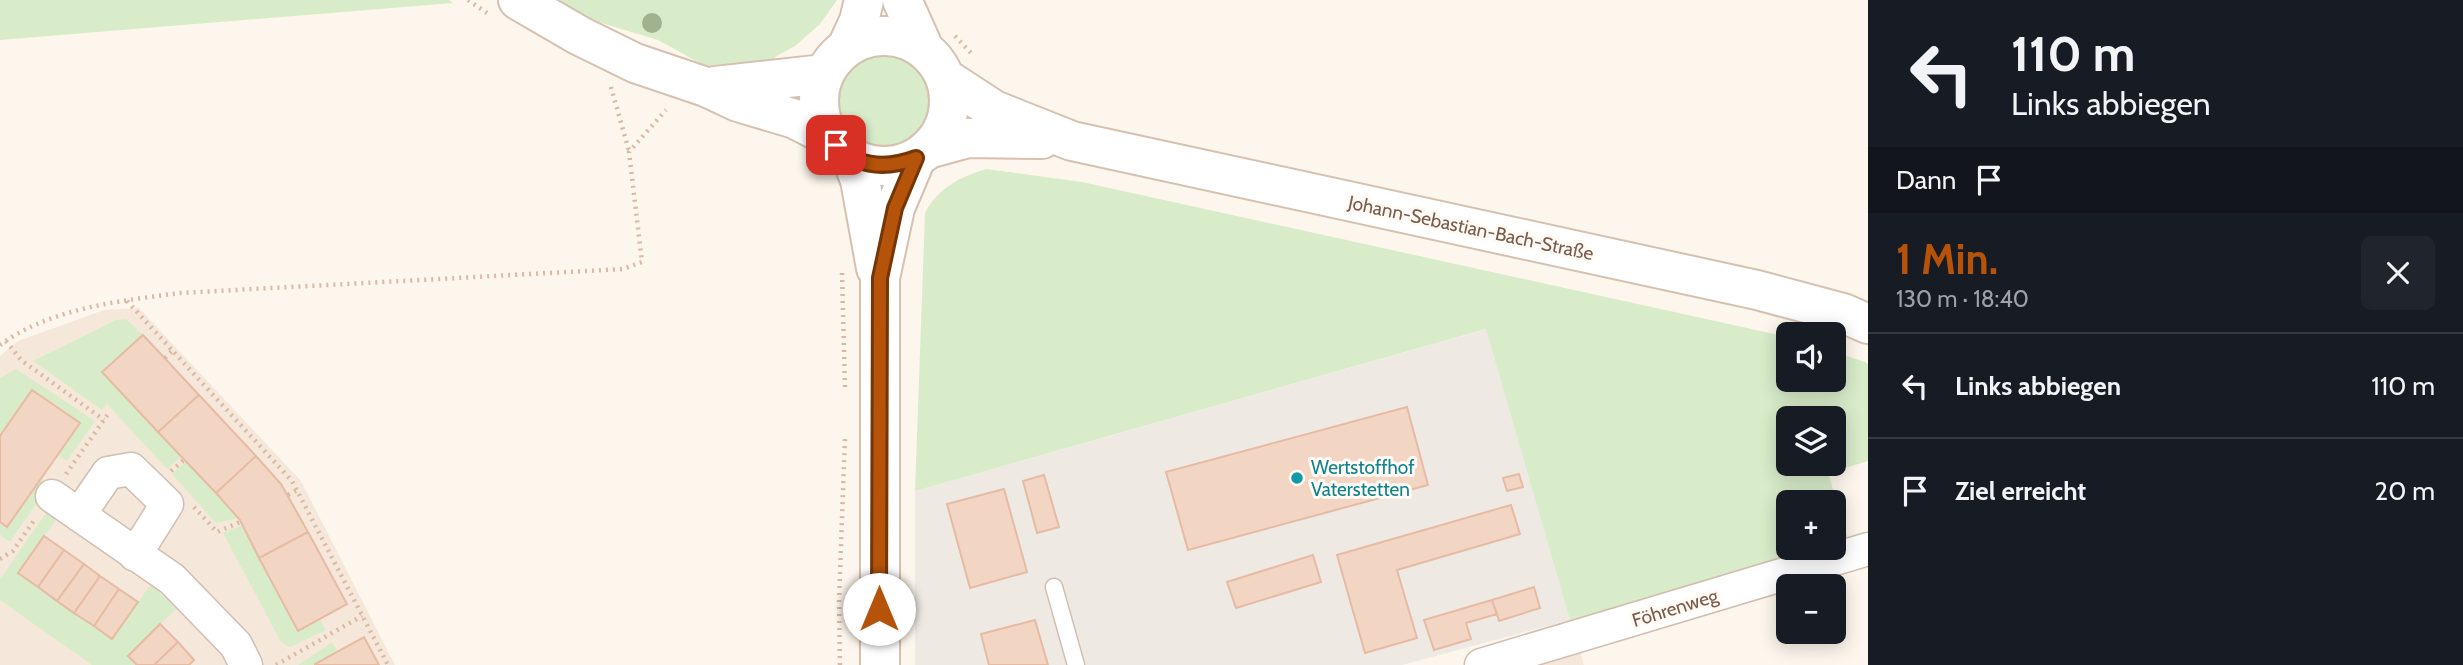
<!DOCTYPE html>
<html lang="de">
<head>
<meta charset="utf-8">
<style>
  :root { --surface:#171b24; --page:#20242c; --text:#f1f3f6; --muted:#9ea1a6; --line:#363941; --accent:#b45309 }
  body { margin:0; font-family:Cabin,sans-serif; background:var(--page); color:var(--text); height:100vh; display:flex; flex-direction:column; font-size:26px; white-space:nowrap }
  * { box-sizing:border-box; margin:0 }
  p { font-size:23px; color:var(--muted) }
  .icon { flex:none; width:38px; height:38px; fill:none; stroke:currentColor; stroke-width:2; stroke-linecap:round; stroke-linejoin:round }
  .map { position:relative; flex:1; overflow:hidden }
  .drawer { display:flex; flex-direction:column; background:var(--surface); width:595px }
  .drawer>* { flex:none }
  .top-card { background:#171b24; color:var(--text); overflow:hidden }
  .tools { position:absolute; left:1776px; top:322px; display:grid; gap:14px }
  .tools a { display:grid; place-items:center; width:70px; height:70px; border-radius:10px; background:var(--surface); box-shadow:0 4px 18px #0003; font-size:35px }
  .pin { position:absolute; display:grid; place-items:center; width:60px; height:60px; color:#fff; margin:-30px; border-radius:14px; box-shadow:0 4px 10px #0006 }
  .me { position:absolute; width:77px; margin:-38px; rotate:0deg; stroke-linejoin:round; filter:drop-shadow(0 0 5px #0008) }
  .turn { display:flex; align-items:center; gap:24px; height:147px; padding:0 28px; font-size:32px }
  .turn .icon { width:91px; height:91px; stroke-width:2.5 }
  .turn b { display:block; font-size:49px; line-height:60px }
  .then { display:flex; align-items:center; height:66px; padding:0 28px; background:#0003; gap:14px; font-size:26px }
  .round { display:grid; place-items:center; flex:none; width:74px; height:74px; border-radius:10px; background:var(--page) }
  .summary { display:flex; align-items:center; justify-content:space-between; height:119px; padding:0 28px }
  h1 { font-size:42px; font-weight:700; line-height:52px; color:var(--accent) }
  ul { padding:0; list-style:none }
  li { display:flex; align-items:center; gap:21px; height:105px; padding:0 28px; border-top:2px solid var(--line) }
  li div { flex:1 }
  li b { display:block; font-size:26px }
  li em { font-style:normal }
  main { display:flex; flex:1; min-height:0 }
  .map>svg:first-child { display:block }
  .residential { fill:#f5e8da }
  .industrial { fill:#efe9e4 }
  .green { fill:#d8ecc9; fill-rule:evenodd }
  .building { fill:#f3d5c3; stroke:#e6bba3; stroke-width:2 }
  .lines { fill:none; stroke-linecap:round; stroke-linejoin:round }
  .lane-casing { stroke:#d1beb0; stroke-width:19 }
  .street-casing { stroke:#d1beb0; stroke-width:35 }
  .secondary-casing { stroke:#d6c0b0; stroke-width:42 }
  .path { stroke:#d9b8a5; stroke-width:4.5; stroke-dasharray:2 5; stroke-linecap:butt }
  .lane { stroke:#fff; stroke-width:16 }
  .street { stroke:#fff; stroke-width:32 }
  .secondary { stroke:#fff; stroke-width:38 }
  .tree { fill:#a0b28e }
  .route-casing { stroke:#753606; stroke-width:18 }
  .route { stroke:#b45309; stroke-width:12 }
  .culture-dot { fill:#0f9aa8; stroke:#fffaf3; stroke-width:2.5 }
  .labels { text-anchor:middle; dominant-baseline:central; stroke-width:6; stroke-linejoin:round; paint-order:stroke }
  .street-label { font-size:19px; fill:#7a5c4d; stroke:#fffaf3 }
  .culture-label { font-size:19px; fill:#0d838f; stroke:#fffaf3; text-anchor:start }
</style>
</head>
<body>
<main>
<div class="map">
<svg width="1868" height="665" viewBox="0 0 1868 665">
  <rect width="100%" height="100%" fill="#fdf6ec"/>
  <path class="residential" d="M139,308L301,481L395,665H0V356L18,341L104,310Z
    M1580,651L1584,665H1529Z"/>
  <path class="industrial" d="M1487,329L1570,620L1402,665H915V491Z"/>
  <path class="green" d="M0,0H449L453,3L0,40Z
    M558,0H837L820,24L795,46L775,57L772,71L733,72L705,66L658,40L575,15Z
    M836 101a49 49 0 1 1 98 0a49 49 0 1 1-98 0Z
    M986,169L1082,182L1788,337V380H1834V352L1865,362L1868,364V461L1828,473L1848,539L1834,543V502H1788V548H1818L1570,620L1486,329L915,491L925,213C938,188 960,177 986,169ZM1788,418H1834V464H1788Z
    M126,319L143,335L103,372L181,457L167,469L107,404L102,410L33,361L116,320Z
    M16,369L95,421L67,461L58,455L80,423L33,390L0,436V378Z
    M186,462L238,518L216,523L172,474Z
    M41,479L49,485L10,542L0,535V522L7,526Z
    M49,509L58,517L18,573L112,639L151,584L176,609L128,656L137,665H92L0,600V579Z
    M242,525L298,631L320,619L326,630L290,647L281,642L223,533Z
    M332,642L338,652L315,665H298Z"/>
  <path class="building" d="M143,335L199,395L158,432L102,372Z
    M32,390L80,423L7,527L0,522V436Z
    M199,395L256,456L216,493L158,432Z
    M1407,407L1428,485L1188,550L1166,472Z
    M256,456L281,484L308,532L259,558L240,520L216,493Z
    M1519,474L1523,487L1507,491L1503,478Z
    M1044,475L1059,527L1037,533L1023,481Z
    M1004,489L1027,572L970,588L947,504Z
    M1511,505L1520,534L1397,570L1417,638L1365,653L1337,555Z
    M308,532L347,604L298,631L259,558Z
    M44,536L64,550L38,587L18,573Z
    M64,550L84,564L57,601L38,587Z
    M1313,555L1321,582L1236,608L1227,582Z
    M84,564L100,576L74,613L57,601Z
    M100,576L119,589L94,626L74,613Z
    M1534,587L1540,608L1499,621L1492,600Z
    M119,589L138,602L112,639L94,626Z
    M1492,600L1497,614L1466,623L1471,639L1434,650L1424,620Z
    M1035,620L1048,665H989L981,634Z
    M160,624L178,642L154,665H137L128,656Z
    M364,637L379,665H315V664Z
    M178,642L194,660L189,665H154Z"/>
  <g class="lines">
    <g class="lane-casing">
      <path id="lane" d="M1054,587L1076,665"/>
    </g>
    <g class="street-casing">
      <path id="street" d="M52,496L172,579L236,645L246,665
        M79,515L108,473L131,469L167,504L135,555
        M1481,665L1868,549"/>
    </g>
    <g class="secondary-casing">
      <path id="secondary" d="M518,0L580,36L635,63L706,87L738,102L795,119L830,137
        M902,0L924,49
        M819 101a65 65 0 1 1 130 0a65 65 0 1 1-130 0Z
        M847,47L859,21L864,0
        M945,78L994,110L1072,141L1757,290L1843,313L1868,324
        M715,86L824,74
        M928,149L968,138L1042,139
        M851,157L860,180L876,268
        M880,665V278L895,208L916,158"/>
    </g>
    <path class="path" d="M468,0L490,15
      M955,36L971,53
      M611,87L629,151
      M842,273L845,387
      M127,301L292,481L388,665
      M6,341L21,360L104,420
      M0,345C50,308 120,301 180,293L623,269L642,262L629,152L666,110
      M165,358L172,351
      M171,471L184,460
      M66,474L108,414
      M288,495L297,490
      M194,507L217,532L240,522
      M0,559L13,551L35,519
      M276,665L362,616
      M840,665L839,601L845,437"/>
    <use href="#lane" class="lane"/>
    <use href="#street" class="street"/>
    <use href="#secondary" class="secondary"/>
  </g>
  <circle class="tree" cx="652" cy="23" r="10"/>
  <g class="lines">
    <g class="route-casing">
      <path id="route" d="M836,145C859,168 887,169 916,158L895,208L880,278L879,609"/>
    </g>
    <use href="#route" class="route"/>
  </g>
  <circle class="culture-dot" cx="1297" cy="478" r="7"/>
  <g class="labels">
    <g class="street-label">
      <text transform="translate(1471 228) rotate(12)">Johann-Sebastian-Bach-Straße</text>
      <text transform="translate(1675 608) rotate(-17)">Föhrenweg</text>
    </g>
    <g class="culture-label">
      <text x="1311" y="467">Wertstoffhof<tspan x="1311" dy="22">Vaterstetten</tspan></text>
    </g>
  </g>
</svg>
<div class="tools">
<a><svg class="icon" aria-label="sound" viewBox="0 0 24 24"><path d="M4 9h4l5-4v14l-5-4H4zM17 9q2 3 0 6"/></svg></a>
<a><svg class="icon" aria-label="layers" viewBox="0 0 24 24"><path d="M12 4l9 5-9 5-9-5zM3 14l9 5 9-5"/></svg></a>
<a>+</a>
<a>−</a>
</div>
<div class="pin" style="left:836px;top:145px;background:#d93025"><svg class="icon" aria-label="arrive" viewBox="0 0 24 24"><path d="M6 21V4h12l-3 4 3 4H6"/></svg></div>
<svg class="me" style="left:879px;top:609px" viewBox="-20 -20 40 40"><circle r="19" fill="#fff"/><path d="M0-13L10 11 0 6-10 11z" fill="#b45309"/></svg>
</div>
<section class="drawer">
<div class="top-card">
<div class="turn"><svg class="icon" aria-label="left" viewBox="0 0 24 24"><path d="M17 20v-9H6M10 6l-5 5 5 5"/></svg><div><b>110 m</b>Links abbiegen</div></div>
<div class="then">Dann<svg class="icon" aria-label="arrive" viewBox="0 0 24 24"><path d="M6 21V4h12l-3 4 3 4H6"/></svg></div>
</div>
<div class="summary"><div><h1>1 Min.</h1><p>130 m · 18:40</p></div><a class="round"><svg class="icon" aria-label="close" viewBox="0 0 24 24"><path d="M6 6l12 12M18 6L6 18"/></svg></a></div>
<ul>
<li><svg class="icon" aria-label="left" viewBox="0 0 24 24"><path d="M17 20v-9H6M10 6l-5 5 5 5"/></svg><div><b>Links abbiegen</b></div><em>110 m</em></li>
<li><svg class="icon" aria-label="arrive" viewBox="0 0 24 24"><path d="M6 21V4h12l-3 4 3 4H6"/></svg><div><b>Ziel erreicht</b></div><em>20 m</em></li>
</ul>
</section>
</main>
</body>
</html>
